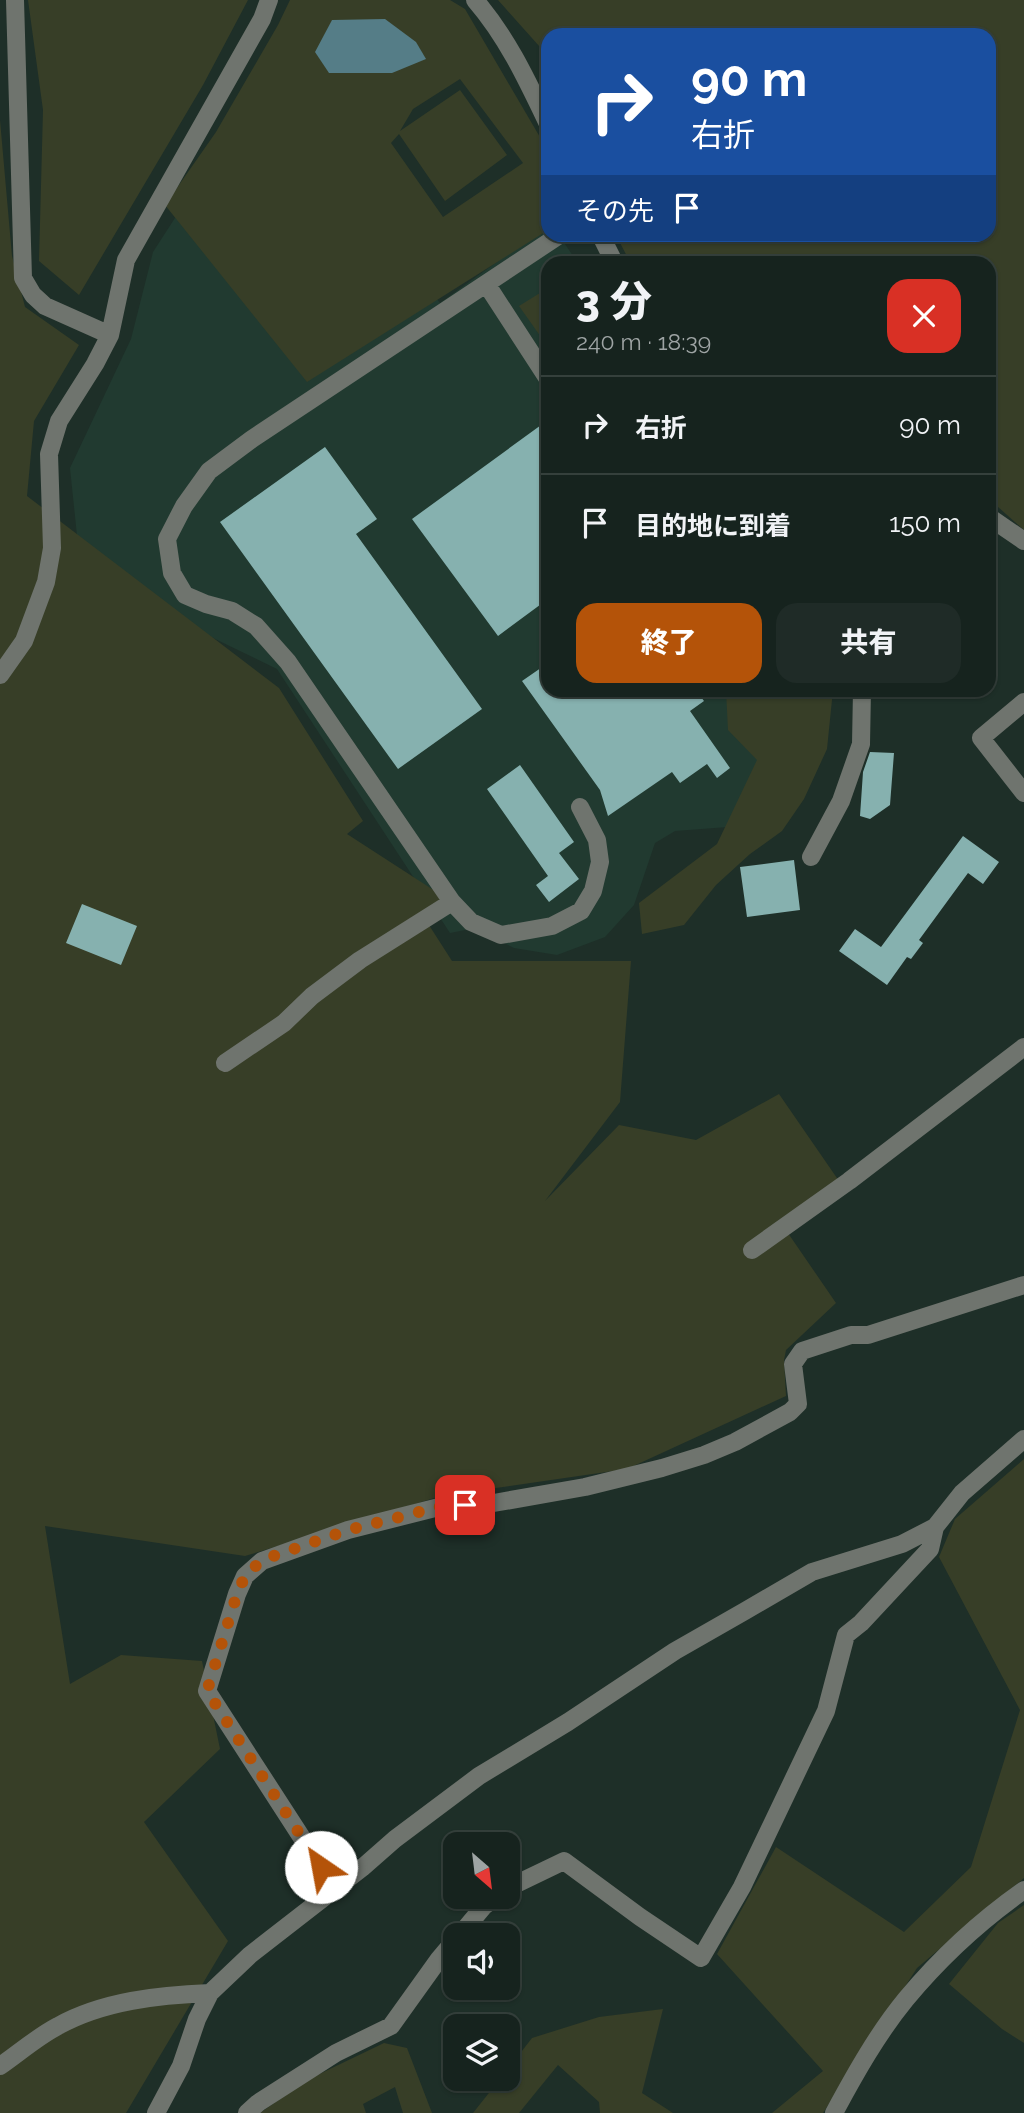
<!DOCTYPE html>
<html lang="ja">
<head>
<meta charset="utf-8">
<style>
  :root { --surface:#16231e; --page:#1f2b27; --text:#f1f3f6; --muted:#9ea4a4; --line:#35403c; --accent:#b45309 }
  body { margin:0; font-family:Raleway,"Noto Sans JP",sans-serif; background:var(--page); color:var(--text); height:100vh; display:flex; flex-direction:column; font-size:26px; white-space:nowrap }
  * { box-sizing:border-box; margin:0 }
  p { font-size:23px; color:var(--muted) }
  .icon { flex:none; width:38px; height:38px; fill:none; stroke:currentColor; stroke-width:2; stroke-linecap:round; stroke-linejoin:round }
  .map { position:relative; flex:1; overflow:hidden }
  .side { position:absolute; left:541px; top:256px; width:455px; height:441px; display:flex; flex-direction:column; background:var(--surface); border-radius:21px; box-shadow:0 2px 5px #0004,0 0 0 2px var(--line) }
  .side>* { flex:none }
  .top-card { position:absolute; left:541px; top:28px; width:455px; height:214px; border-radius:21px; box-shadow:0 2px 5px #0004,0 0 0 2px var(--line); background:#1a4fa0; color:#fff; overflow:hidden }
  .needle { width:46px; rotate:152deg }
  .tools { position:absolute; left:443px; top:1832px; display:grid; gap:14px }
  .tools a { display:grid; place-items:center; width:77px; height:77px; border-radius:14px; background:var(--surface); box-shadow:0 2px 5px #0004,0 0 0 2px var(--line); font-size:35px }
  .pin { position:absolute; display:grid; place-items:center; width:60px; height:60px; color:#fff; margin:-30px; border-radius:14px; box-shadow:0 4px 10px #0006 }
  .me { position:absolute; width:77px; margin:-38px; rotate:327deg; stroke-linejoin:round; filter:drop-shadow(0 0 5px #0008) }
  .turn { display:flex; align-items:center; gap:24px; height:147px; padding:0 35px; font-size:32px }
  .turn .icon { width:91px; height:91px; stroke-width:2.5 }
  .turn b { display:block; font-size:49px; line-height:60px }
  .then { display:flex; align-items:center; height:66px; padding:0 35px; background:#0003; gap:14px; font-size:26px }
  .round { display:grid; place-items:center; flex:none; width:74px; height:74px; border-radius:21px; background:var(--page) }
  .headline { display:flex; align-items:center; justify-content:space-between; height:119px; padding:0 35px }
  h1 { font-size:42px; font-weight:800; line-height:52px }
  .primary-button { display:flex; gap:14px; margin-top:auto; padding:14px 35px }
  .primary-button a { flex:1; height:80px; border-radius:21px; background:var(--accent); color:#fff; font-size:28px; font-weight:800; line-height:80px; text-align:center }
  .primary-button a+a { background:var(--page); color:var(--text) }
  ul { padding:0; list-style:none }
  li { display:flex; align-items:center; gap:21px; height:98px; padding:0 35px; border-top:2px solid var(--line) }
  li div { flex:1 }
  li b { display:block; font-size:26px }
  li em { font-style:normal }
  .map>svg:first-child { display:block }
  .built { fill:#213a30 }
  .green { fill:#373e27; fill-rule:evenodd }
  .water { fill:#557d87 }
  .building { fill:#86b1af }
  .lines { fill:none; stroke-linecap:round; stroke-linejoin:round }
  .minor { stroke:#6f746e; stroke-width:18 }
  .route { stroke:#b45309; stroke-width:12; stroke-dasharray:0 21.6 }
</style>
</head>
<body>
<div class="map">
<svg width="1024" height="2113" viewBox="0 0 1024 2113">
  <rect width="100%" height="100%" fill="#1e2f28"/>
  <path class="built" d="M353,188L440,303L548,225V234L559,235L577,262H548V690H744L787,787L741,826L675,831L655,843L634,905L605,937L557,955L514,948L475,928L450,933L277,669L81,574L70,468L131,339L153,252L184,204Z"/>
  <path class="green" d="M28,0H248L203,85L79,295L39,261L43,110Z
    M290,0H450L465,9L544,144L548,156V230L307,382L165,205L216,132L278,25ZM460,79L523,163L443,217L391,143L399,134L445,201L507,155L460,90L400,131L413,109Z
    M498,0H1024V530L989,499V262H630L616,235L989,234V35H548V56Z
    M0,120L12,256L25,307L79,345L34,421L27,496L279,688L363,821L347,834L452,902L427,922L452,961H631L620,1102L545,1201L619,1125L696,1140L779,1094L839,1181L779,1220L836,1303L786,1350L784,1360L786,1396L627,1469L441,1496L245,1556L45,1526L70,1684L121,1655L202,1661L220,1749L144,1822L228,1941L126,2113H0Z
    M548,288V347L519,306Z
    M726,690H833L827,749L804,799L782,831L750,854L716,885L684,925L642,934L639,903L717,844L757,760L728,730Z
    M1024,1459V1878L917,1968L823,2113H772L823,2071L717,1954L776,1847L904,1932L971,1867L1020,1710L939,1557L955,1519Z
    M1024,1905V2043L1002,2029L949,1984L998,1923Z
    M663,2009L642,2093L673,2113H600L599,2102L558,2065L519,2113H473L500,2079H508V2069L532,2038L599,2017Z
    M384,2043L407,2048L432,2113H403L395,2087L363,2104L366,2113H260L307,2080Z"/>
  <path class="water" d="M385,19L416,42L426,59L392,73H329L315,52L332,20Z"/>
  <path class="building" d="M548,420V599L498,636L412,519Z
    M325,447L377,519L356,534L482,709L398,769L220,522Z
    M548,663V690H696L704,701L690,711L730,768L717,778L707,764L680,783L672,772L608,816L600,790L522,681Z
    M870,752L894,753L890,805L870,819L860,816L863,772Z
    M520,765L574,842L559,853L579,879L549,902L536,885L548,876L487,789Z
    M963,836L999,862L983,884L968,873L919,940L923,943L911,959L907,957L887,985L839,951L855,929L881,947Z
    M794,860L800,910L747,917L740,867Z
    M82,904L137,926L121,965L66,943Z"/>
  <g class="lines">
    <path class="minor" d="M15,0L23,278L33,295L45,306L110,335
      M475,0C507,37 527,80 548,124
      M561,234L252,439L209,471L184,506L167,539L172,573L185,595L206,604L232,611L256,626L288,662L452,902L471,922L501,935L552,926L581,911L593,891L600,862L597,840L580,807
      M600,234L614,262
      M487,285L548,379
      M989,517L1024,541
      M0,675L24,641L46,582L52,548L49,454L59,421L95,364L110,335L126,260L262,19L269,0
      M1024,702L981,738L1024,793
      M811,857L841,801L861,744L862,690
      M225,1063L284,1023L312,996L360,960L452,902
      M752,1250L849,1181L1024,1047
      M508,1888L564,1861L640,1917L701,1958L742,1887L826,1711L846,1635L861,1623L930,1549L935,1527
      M335,1889L207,1691L237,1594L245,1576L262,1561L348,1530L443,1506L488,1504L585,1487L662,1468L704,1455L735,1442L790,1412L798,1404L793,1364L802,1351L851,1335H868L1024,1285
      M459,1936L484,1906L496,1897
      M0,2066C19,2053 37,2037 58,2026C103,2001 159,1995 210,1993
      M156,2113L181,2066L197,2019L210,1993L250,1955L362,1868L395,1839L479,1776L568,1722L675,1651L745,1611L812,1572L902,1544L935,1527L962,1493L1024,1439
      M247,2113L258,2103L336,2053L391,2026L439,1959L455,1940
      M834,2113C855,2074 878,2033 906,1999C940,1958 980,1921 1024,1890"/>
  </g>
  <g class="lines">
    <path class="route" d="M321,1867L207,1691L237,1594L245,1576L262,1560L348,1530L443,1506L465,1505"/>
  </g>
</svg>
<div class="tools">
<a><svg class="needle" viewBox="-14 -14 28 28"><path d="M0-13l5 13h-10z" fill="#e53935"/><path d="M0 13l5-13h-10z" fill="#9ea4a4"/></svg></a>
<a><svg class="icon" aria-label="sound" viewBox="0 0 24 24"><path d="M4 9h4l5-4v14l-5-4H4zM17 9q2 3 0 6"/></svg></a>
<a><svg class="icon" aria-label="layers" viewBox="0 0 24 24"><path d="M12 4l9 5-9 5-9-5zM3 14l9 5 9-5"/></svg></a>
</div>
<div class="pin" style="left:465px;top:1505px;background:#d93025"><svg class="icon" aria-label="arrive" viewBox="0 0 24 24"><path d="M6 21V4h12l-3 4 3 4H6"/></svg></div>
<svg class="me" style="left:321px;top:1867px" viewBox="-20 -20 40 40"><circle r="19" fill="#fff"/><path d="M0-13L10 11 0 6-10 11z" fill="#b45309"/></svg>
<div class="top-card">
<div class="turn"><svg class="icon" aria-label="right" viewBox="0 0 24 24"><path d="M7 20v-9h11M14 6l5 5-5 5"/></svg><div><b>90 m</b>右折</div></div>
<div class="then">その先<svg class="icon" aria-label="arrive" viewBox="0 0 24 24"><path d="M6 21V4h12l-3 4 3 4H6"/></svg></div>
</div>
<section class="side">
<div class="headline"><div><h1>3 分</h1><p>240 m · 18:39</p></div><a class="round" style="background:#d93025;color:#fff"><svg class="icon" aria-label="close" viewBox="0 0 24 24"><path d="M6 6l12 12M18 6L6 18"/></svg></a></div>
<ul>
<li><svg class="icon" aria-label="right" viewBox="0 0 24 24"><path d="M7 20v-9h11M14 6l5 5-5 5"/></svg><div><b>右折</b></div><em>90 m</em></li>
<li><svg class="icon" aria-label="arrive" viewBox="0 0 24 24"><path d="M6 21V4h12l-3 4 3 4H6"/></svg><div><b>目的地に到着</b></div><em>150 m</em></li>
</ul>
<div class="primary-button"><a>終了</a><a>共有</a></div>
</section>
</div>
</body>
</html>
